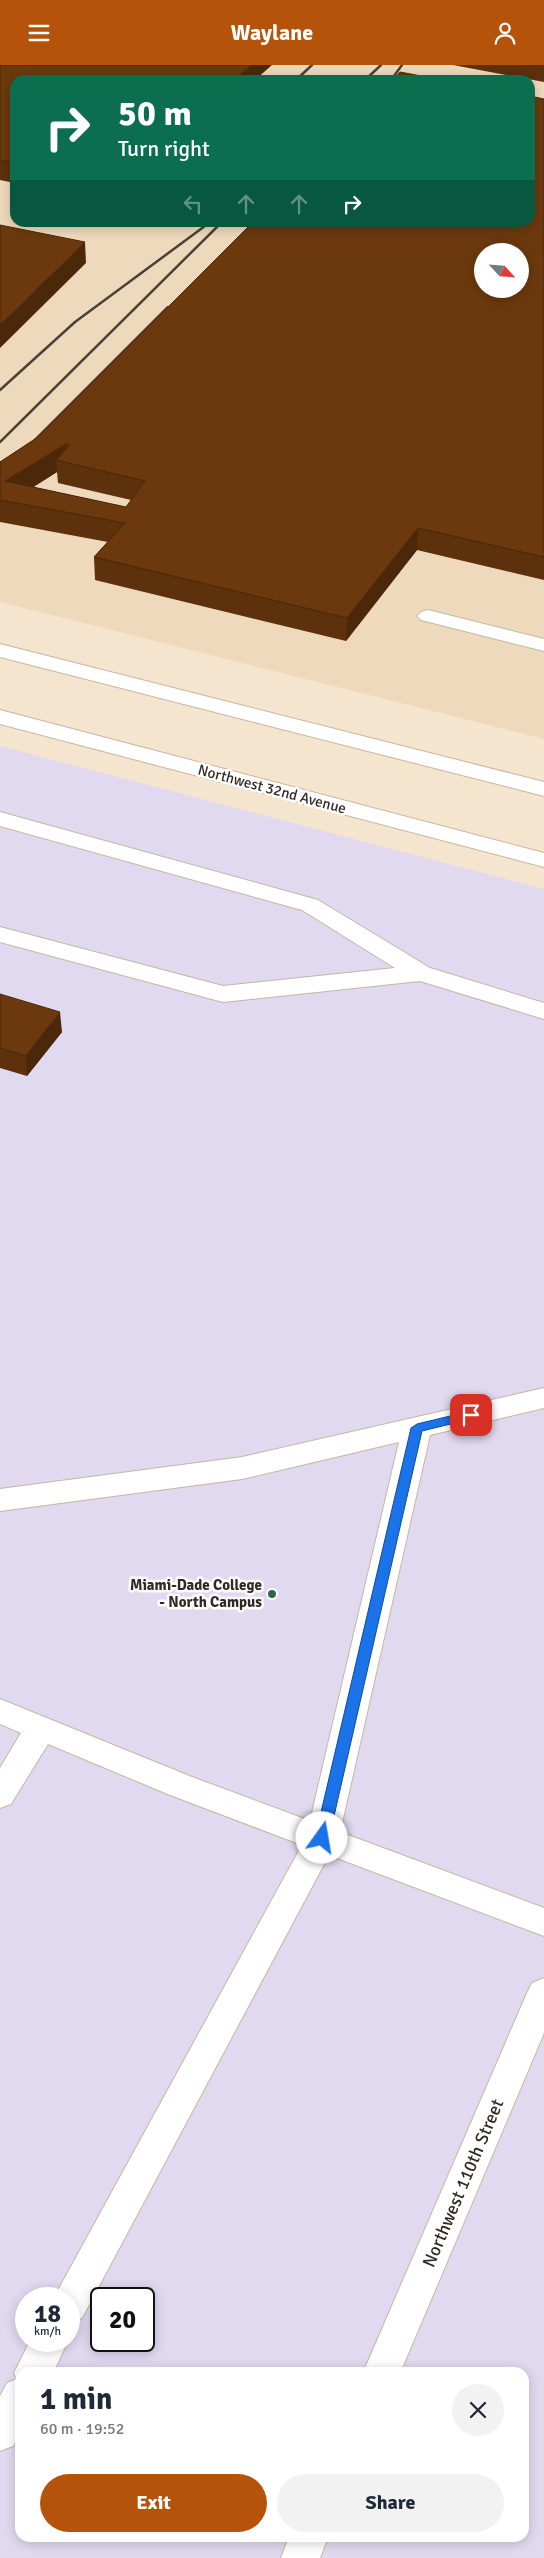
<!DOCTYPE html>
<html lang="en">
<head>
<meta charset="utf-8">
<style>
  :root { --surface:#fff; --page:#f2f2f3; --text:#1f2937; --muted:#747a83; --accent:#b45309 }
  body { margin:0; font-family:Signika,sans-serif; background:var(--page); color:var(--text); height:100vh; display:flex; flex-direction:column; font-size:19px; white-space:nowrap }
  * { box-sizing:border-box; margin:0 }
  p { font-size:16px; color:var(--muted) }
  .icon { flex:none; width:28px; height:28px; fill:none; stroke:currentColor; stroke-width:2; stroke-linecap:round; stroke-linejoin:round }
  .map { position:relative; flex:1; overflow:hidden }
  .drawer { position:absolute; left:15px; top:2302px; width:514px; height:175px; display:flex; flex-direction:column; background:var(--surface); border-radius:15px; box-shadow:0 2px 12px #0003 }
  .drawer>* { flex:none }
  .hud { position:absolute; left:10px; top:10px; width:525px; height:152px; border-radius:15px; box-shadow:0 2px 12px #0003; background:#0b6e4f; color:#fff; overflow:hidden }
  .needle { width:32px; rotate:116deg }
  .tools { position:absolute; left:474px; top:178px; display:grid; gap:10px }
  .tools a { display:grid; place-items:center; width:55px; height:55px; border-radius:50%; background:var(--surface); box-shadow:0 2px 12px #0003; font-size:25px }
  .speed { position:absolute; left:15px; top:2222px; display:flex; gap:10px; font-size:25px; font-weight:700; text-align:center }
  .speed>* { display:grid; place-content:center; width:65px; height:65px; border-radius:50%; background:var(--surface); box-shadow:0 2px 12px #0003; line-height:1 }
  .speed small { font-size:12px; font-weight:400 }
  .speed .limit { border:2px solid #111; border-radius:8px; background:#fff; color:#111 }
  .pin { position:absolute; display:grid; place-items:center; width:42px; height:42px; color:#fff; margin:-21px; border-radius:10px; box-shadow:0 2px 8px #0006 }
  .me { position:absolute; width:55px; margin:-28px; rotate:13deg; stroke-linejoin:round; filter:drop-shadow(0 0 4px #0008) }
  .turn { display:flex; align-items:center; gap:18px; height:105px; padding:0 25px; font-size:22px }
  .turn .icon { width:65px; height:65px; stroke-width:2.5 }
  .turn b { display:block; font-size:35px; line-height:42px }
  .lanes { display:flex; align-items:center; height:48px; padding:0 25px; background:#0003; justify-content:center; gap:25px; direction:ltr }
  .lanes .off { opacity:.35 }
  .round { display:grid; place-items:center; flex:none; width:52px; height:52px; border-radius:26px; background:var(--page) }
  .head { display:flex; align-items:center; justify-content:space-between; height:85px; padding:0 25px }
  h1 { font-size:30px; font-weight:700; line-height:38px }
  .action { display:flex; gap:10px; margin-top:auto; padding:10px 25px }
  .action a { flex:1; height:58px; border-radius:30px; background:var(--accent); color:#fff; font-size:20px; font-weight:700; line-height:58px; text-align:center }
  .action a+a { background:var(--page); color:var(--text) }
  header { display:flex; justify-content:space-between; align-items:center; height:65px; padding:0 25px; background:var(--accent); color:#fff; font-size:22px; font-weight:700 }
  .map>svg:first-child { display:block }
  .built { fill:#efd9bc; fill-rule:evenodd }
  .education { fill:#e1d9ef; fill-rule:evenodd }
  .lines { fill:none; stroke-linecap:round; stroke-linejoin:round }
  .lane-casing { stroke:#c6b6a0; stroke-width:2 }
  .secondary-casing { stroke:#c6b6a0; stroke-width:2 }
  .lane { fill:#fff; fill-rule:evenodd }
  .secondary { fill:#fff; fill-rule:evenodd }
  .rail { stroke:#4a4238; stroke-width:2.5 }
  .wall { fill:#5c310b; fill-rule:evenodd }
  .shaded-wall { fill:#4b2809 }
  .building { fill:#6b390d; stroke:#4b2809; fill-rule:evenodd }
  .route { fill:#1a73e8; stroke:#114b97 }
  .poi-dot { fill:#316449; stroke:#fff; stroke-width:2 }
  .labels { text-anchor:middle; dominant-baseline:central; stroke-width:5; stroke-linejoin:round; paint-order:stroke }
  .street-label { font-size:15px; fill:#322b23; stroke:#fff }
  .poi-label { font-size:15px; font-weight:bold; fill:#322b23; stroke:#fff; text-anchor:end }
  .near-street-label { font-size:18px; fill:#322b23; stroke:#fff }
</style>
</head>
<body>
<header><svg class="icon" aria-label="menu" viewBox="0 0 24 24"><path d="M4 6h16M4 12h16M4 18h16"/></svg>Waylane<svg class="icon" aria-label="person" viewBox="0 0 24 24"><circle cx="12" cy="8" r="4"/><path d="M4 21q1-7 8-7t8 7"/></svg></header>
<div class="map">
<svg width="544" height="2493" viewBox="0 0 544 2493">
  <rect width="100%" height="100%" fill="#f6e5ce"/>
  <path class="built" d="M0,0H544V674L0,537ZM15,15H530V158H15ZM482,186H520V224H482Z"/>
  <path class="education" d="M0,681L544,824V2493H0ZM26,2234H69V2276H26ZM101,2234H144V2276H101ZM20,2308H524V2472H20Z"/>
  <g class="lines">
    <g class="lane-casing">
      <path id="lane" d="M428,545L544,574V586L421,555L417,551L421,547Z
        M0,747L318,835L430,903L544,938V954L420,916L223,937L0,877V862L223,921L395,903L302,845L0,761Z
        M544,1323V1343L430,1370L340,1767L544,1843V1871L329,1790L82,2253L69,2258V2234H54L56,2229L302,1780L170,1730L48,1679L11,1739L0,1743V1703L21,1668L0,1659V1634L192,1712L310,1756L399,1377L242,1414L0,1446V1424L242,1392Z
        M30,2276H68L53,2308H20V2368L13,2381L0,2386V2331L7,2318L17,2314L14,2308Z"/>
    </g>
    <g class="secondary-casing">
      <path id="secondary" d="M0,579L544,717V731L0,592Z
        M0,645L544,788V802L0,659Z
        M544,1913V1968L400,2308H363L527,1928L532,1918Z
        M289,2472H328L320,2493H281Z"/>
    </g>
    <use href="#lane" class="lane"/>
    <use href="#secondary" class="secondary"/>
    <path class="rail" d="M296,15L312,0
      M365,15L381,0
      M391,15L402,0
      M0,325L75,257L209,158
      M0,377L221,158
      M26,384L168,242"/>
  </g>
  <path class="wall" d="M0,0L15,15V118L0,115Z
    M453,0H544V17Z
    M544,34V515L417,485L346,576L95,515L94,492L108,477L0,457V397L38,372ZM57,407L58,418L131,435L126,442L33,422Z
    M0,929L62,967L27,1011L0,1003Z"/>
  <path class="shaded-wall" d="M251,0H272L255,15H234Z
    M85,177L86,198L0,283V260Z
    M66,379L67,398L56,395L57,407L10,437L5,416Z
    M418,463L417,485L346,576L347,553Z
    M60,947L62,967L27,1011L26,991Z"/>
  <path class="building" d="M0,0H251L234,15H15V98L0,95Z
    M400,7L442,15H393Z
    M530,31L544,34V492L418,463L347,553L94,492L125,458L0,435V428L2,426L0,425V397L38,372L252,158H530ZM482,186H520V224H482ZM66,379L70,380L56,395L145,416L126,442L5,416Z
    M0,160L85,177L0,260Z
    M0,929L60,947L26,991L0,983Z"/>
  <path class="route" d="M471,1346L475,1347V1353L422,1366L329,1773L322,1778L317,1777L315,1773L411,1363L417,1359Z"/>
  <circle class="poi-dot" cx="272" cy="1529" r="5"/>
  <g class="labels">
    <g class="street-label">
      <text transform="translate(272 724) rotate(15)">Northwest 32nd Avenue</text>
    </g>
    <g class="poi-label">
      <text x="262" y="1520">Miami-Dade College<tspan x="262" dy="17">- North Campus</tspan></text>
    </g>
    <g class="near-street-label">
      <text transform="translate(463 2118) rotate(-67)">Northwest 110th Street</text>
    </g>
  </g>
</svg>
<div class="tools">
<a><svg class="needle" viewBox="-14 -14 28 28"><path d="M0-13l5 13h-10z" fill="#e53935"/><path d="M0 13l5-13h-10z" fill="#747a83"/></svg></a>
</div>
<div class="speed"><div>18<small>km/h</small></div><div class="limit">20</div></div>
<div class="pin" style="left:471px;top:1350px;background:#d93025"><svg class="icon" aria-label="arrive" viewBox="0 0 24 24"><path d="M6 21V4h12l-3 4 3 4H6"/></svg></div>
<svg class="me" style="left:322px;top:1773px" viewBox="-20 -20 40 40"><circle r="19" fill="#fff"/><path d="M0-13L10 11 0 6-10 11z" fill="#1a73e8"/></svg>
<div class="hud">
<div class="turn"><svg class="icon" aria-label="right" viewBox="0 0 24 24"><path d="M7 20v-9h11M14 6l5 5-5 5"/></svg><div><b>50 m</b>Turn right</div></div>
<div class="lanes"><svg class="icon off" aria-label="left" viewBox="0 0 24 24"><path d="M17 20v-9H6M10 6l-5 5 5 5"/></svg><svg class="icon off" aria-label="ahead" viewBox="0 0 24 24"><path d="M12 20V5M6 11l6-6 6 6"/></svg><svg class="icon off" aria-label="ahead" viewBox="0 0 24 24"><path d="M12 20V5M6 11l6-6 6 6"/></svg><svg class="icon" aria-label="right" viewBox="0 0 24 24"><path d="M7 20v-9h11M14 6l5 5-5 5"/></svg></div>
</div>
<section class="drawer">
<div class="head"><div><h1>1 min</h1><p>60 m · 19:52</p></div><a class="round"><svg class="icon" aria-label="close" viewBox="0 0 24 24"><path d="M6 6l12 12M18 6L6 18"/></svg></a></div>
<div class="action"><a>Exit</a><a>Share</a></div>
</section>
</div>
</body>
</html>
